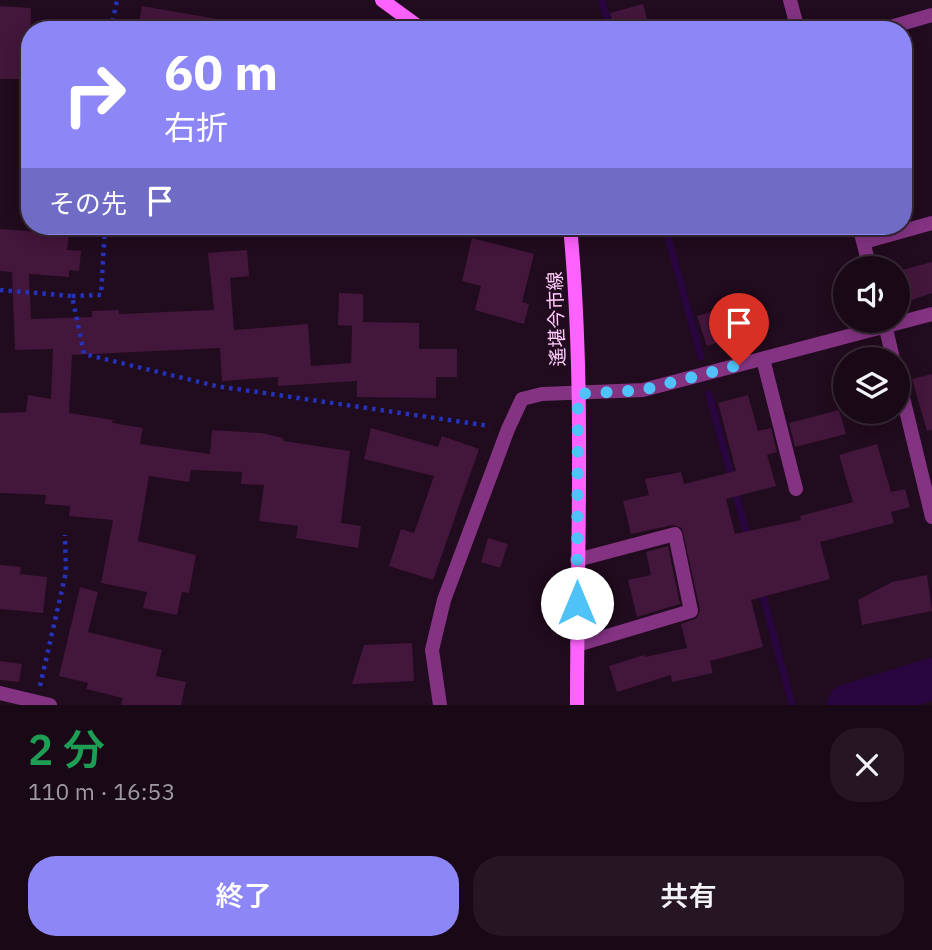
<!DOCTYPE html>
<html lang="ja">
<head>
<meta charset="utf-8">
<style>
  :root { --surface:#190816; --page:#261623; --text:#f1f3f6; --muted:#9f9aa1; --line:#372935; --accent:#8d86f6 }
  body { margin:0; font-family:"IBM Plex Sans","Noto Sans JP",sans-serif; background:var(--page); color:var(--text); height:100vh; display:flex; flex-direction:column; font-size:26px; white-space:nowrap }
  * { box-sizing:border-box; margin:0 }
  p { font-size:23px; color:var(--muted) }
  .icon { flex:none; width:38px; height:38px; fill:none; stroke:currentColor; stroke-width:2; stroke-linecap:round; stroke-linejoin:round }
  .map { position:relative; height:705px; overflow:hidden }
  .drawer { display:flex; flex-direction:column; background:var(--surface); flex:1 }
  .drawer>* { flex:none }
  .top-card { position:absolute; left:21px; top:21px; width:891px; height:214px; border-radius:28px; box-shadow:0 4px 18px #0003,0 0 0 2px var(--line); background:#8d86f6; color:#fff; overflow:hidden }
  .buttons { position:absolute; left:833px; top:256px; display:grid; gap:14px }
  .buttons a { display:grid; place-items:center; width:77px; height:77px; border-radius:50%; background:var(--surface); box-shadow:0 4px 18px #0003,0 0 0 2px var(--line); font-size:35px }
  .pin { position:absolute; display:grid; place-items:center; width:60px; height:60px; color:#fff; margin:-72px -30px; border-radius:50% 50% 50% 0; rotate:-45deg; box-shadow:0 0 7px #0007 }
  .pin .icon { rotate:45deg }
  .me { position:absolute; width:77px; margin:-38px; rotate:0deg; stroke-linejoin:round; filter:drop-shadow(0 0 5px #0008) }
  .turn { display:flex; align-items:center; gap:24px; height:147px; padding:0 28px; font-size:32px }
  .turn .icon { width:91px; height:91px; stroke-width:2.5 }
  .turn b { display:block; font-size:49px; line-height:60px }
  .then { display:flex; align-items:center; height:66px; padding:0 28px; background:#0003; gap:14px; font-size:26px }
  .round { display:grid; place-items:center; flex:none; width:74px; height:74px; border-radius:28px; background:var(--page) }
  .headline { display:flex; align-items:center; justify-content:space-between; height:119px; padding:0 28px }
  h1 { font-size:42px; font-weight:600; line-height:52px; color:#1e9e55 }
  .primary-button { display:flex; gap:14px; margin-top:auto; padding:14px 28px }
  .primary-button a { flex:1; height:80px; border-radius:28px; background:var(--accent); color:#fff; font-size:28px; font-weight:600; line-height:80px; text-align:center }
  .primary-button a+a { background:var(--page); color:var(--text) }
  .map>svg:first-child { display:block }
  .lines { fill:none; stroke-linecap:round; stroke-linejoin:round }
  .stream { stroke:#290640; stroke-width:7 }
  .river { stroke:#290640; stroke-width:42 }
  .building { fill:#43163b }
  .path { stroke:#2532ba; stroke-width:4.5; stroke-dasharray:3.5 5; stroke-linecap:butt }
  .minor { stroke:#843383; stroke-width:14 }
  .tertiary { stroke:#843383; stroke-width:14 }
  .secondary { stroke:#ff62ff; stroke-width:14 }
  .route { stroke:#4fc3f7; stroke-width:12; stroke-dasharray:0 21.6 }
  .labels { text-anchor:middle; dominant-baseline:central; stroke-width:6; stroke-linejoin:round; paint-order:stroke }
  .street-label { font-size:19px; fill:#ffcbfb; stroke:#210b1e }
</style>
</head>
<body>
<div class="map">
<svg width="932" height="705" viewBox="0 0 932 705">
  <rect width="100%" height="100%" fill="#210b1e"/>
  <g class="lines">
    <path class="stream" d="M602,0L610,30
      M665,226L701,357
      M709,394L748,539
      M761,588L792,705"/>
    <path class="river" d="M848,705L932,679"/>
  </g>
  <path class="building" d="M643,4L650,30H615L610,13Z
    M0,6L31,8L30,79H0Z
    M142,6L222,20L221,30H138Z
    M0,229L69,234L67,250L81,251L79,271L69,270V277L29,274L31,319L92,317V311L119,310V314L214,310L208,253L247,250L249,276L230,278L234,330L308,324L311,366L351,363L352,326L338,325L339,293L363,294V322L419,323V349H457V377H436V398L357,397V381L278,386V377L222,381L220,348L72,355L69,413L113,420L112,423L143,428L140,444L210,454L212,430L262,433L283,438V441L350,451L341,523L361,526L358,548L296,538L298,526L259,521L264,485L241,484L242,472L191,470L189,482L149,476L138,541L196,555L189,593L182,592L177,615L143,608L147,592L101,583L113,520L69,516L70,506L45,504L46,495L0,493V413L26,412L28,395L51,399L53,349L15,350L12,272L0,271Z
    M472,238L534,254L522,302L529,304L524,324L475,310L481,286L462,281Z
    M932,262V293L898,305V271Z
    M715,311L724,340L707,346L697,316Z
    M932,374V430L927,431L912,379Z
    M748,395L758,431L771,428L777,452L767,455L776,486L726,499L735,534L801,520L800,516L853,502L839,455L877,444L891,492L905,489L910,507L891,512L894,523L820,542L830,579L751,600L763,647L710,661L713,673L672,682L671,675L617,692L609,666L644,655L645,657L687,648L681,624L697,618L700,610L682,528L673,525L631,534L623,501L649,495L645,479L681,472L684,484L736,471L718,403Z
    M839,410L846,434L795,447L789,423Z
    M371,428L438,447L442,436L479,449L433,580L389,566L401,529L414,533L434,476L364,459Z
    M488,538L508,544L500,568L481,562Z
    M668,546L680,604L637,617L628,580L651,575L646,552Z
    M0,565L21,567L20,574L47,577L43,613L0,609Z
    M927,575L932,611L862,625L858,600L892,582Z
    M80,587L98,592L88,632L162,650L156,676L186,682L181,705H121L123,698L86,689L88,683L59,676Z
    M412,643L414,681L352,684L364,645Z
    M0,661L22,664L19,682L0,680Z"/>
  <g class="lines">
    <path class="path" d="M111,30L117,0
      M0,290L72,296L84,354L216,386L490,426
      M72,296L101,295L105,226
      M40,686L66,572L65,535"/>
    <path class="minor" d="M790,0L798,30
      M880,30L932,15
      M859,226L870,268
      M864,242L932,223
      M884,320L893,359
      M763,359L796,489
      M898,377L932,517
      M577,645L691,611L675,534L577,560
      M0,693L50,705"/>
    <path class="tertiary" d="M440,705L432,650L444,600L508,429L522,399L542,394L643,390L932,314"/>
    <path class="secondary" d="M382,0L423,30
      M570,226C585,385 577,546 577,705"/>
  </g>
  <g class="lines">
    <path class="route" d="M577,603L578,394L643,390L739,365"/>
  </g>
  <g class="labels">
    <g class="street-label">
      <text transform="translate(556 319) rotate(-92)">遙堪今市線</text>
    </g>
  </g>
</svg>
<div class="buttons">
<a><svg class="icon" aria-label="sound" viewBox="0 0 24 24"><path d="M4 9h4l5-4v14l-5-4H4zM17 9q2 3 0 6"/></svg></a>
<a><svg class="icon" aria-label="layers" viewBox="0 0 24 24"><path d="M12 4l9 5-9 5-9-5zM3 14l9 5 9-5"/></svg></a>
</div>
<div class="pin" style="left:739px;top:365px;background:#d93025"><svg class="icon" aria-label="arrive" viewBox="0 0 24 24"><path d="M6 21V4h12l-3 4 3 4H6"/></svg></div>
<svg class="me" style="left:577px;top:603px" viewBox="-20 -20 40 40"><circle r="19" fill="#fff"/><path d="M0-13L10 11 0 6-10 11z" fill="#4fc3f7"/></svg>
<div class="top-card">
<div class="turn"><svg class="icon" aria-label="right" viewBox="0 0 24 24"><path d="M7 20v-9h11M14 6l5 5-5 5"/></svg><div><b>60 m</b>右折</div></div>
<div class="then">その先<svg class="icon" aria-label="arrive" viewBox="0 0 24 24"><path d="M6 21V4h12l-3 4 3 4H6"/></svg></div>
</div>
</div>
<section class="drawer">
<div class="headline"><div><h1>2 分</h1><p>110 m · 16:53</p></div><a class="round"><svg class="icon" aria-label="close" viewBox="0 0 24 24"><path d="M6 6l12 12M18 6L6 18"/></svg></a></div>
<div class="primary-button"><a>終了</a><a>共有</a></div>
</section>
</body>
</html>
